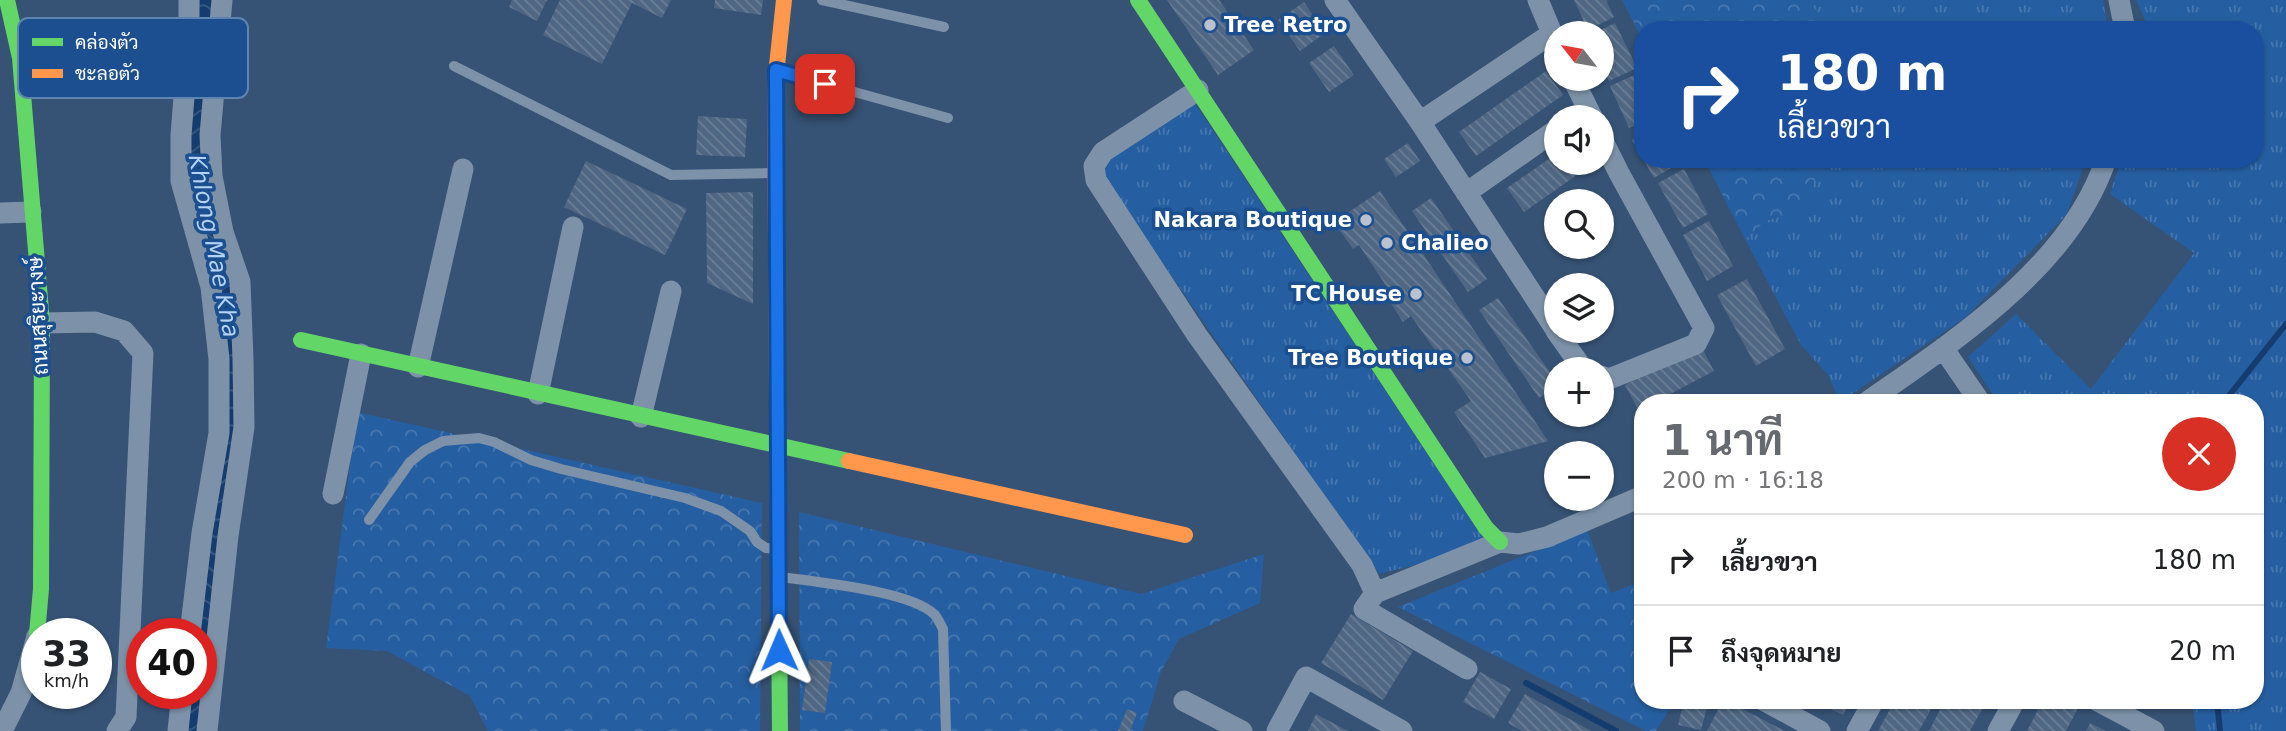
<!DOCTYPE html>
<html lang="th">
<head>
<meta charset="utf-8">
<style>
  :root { --surface:#fff; --page:#f6f6f6; --text:#202124; --muted:#757577; --line:#e0e0e0; --accent:#656970 }
  body { margin:0; font-family:"DejaVu Sans",Sarabun,sans-serif; background:var(--page); color:var(--text); height:100vh; display:flex; flex-direction:column; font-size:26px; white-space:nowrap }
  * { box-sizing:border-box; margin:0 }
  p { font-size:23px; color:var(--muted) }
  .icon { flex:none; width:38px; height:38px; fill:none; stroke:currentColor; stroke-width:2; stroke-linecap:round; stroke-linejoin:round }
  .map { position:relative; flex:1; overflow:hidden }
  .sheet { position:absolute; left:1634px; top:394px; width:630px; height:315px; display:flex; flex-direction:column; background:var(--surface); border-radius:28px; box-shadow:0 2px 5px #0004 }
  .sheet>* { flex:none }
  .guide { position:absolute; left:1634px; top:21px; width:630px; height:147px; border-radius:28px; box-shadow:0 2px 5px #0004; background:#1a4fa0; color:#fff; overflow:hidden }
  .needle { width:46px; rotate:301deg }
  .fabs { position:absolute; left:1544px; top:21px; display:grid; gap:14px }
  .fabs a { display:grid; place-items:center; width:70px; height:70px; border-radius:50%; background:var(--surface); box-shadow:0 2px 5px #0004; font-size:35px }
  .speed { position:absolute; left:21px; top:618px; display:flex; gap:14px; font-size:35px; font-weight:700; text-align:center }
  .speed>* { display:grid; place-content:center; width:91px; height:91px; border-radius:50%; background:var(--surface); box-shadow:0 2px 5px #0004; line-height:1 }
  .speed small { font-size:18px; font-weight:400 }
  .speed .limit { border:10px solid #d22; background:#fff; color:#111 }
  .pin { position:absolute; display:grid; place-items:center; width:60px; height:60px; color:#fff; margin:-30px; border-radius:14px; box-shadow:0 4px 10px #0006 }
  .me { position:absolute; width:77px; margin:-38px; rotate:359deg; stroke-linejoin:round; filter:drop-shadow(0 0 5px #0008) }
  .turn { display:flex; align-items:center; gap:24px; height:147px; padding:0 28px; font-size:32px }
  .turn .icon { width:91px; height:91px; stroke-width:2.5 }
  .turn b { display:block; font-size:49px; line-height:60px }
  .round { display:grid; place-items:center; flex:none; width:74px; height:74px; border-radius:37px; background:var(--page) }
  .head { display:flex; align-items:center; justify-content:space-between; height:119px; padding:0 28px }
  h1 { font-size:42px; font-weight:700; line-height:52px; color:var(--accent) }
  ul { padding:0; list-style:none }
  li { display:flex; align-items:center; gap:21px; height:91px; padding:0 28px; border-top:2px solid var(--line) }
  li div { flex:1 }
  li b { display:block; font-size:26px }
  li em { font-style:normal }
  .map>svg:first-child { display:block }
  .grass { fill:url(#grass-tufts) }
  .forest { fill:url(#forest-crowns); fill-rule:evenodd }
  .water { fill:url(#water-waves) }
  .lines { fill:none; stroke-linecap:round; stroke-linejoin:round }
  .stream { stroke:#153c6e; stroke-width:6 }
  .building { fill:url(#building-back-hatch) }
  .lane { stroke:#7d92a8; stroke-width:10 }
  .street { stroke:#7d92a8; stroke-width:21 }
  .fast { stroke:#63d668; stroke-width:16 }
  .slow { stroke:#ff974d; stroke-width:16 }
  .route-casing { stroke:#114b97; stroke-width:18 }
  .route { stroke:#1a73e8; stroke-width:12 }
  .poi-dot { fill:#b9c2ce; stroke:#1b4f8f; stroke-width:2.5 }
  .labels { text-anchor:middle; dominant-baseline:central; stroke-width:7; stroke-linejoin:round; paint-order:stroke }
  .poi-label { font-size:21px; font-weight:bold; fill:#fff; stroke:#1b4f8f; text-anchor:end }
  .street-label { font-size:21px; fill:#fff; stroke:#1b4f8f }
  .water-label { font-size:23px; font-style:italic; fill:#b5d3f5; stroke:#1b4f8f }
  .key { fill:#1b4f8f; stroke:#5f84b1; stroke-width:2 }
  .key-label { font-size:19px; fill:#fff }
</style>
</head>
<body>
<div class="map">
<svg width="2286" height="731" viewBox="0 0 2286 731">
  <defs>
    <pattern id="grass-tufts" width="24" height="20" patternUnits="userSpaceOnUse" patternTransform="scale(1.75)"><rect width="24" height="20" fill="#265fa1"/><path d="M3 7l-1-3M5 7V3M7 7l1-3M15 17l-1-3M17 17v-4M19 17l1-3" fill="none" stroke="#4777af"/></pattern>
    <pattern id="forest-crowns" width="20" height="18" patternUnits="userSpaceOnUse" patternTransform="scale(1.75)"><rect width="20" height="18" fill="#265fa1"/><path d="M2 6a3 3 0 1 1 6 0M12 15a3 3 0 1 1 6 0" fill="none" stroke="#4777af"/></pattern>
    <pattern id="water-waves" width="16" height="10" patternUnits="userSpaceOnUse" patternTransform="scale(1.75)"><rect width="16" height="10" fill="#153c6e"/><path d="M0 5q4-4 8 0t8 0" fill="none" stroke="#385984"/></pattern>
    <pattern id="building-back-hatch" width="6" height="6" patternUnits="userSpaceOnUse" patternTransform="scale(1.75)"><rect width="6" height="6" fill="#506783"/><path d="M-1 5l2 2M0 0l6 6M5-1l2 2" fill="none" stroke="#6a7e96"/></pattern>
  </defs>
  <rect width="100%" height="100%" fill="#365274"/>
  <path class="grass" d="M1807,0H2103L2108,30H1829L1825,21Z
    M2136,0H2286V731H2196L2192,700H2256V402H1998L1968,357L2016,314L2091,389L2194,253L2110,194L2121,159H2256V30H2145L2146,22Z
    M1194,102L1483,538L1471,551L1379,574L1102,176L1108,156Z
    M1824,159H2086L2067,214L1966,317L1840,402L1828,375L1801,345L1745,239L1767,220L1795,213L1806,199Z"/>
  <path class="forest" d="M1622,0H1807L1825,21L1829,30H1643V41Z
    M1704,159H1824L1806,199L1795,213L1767,220L1745,239Z
    M357,412L762,503L760,731H488L470,696L387,651L326,648Z
    M799,512L1141,594L1264,554L1260,603L1179,639L1161,672L1143,731H800ZM809,659L832,662L825,713L802,710Z
    M1587,530L1611,593L1643,581V700H1675L1656,731H1646L1398,607Z"/>
  <path class="water" d="M200,0H217L205,94L234,284L241,359L200,731H181L186,693H201V634L194,633L223,442L191,180L190,133L195,35Z"/>
  <g class="lines">
    <path class="stream" d="M2224,402L2286,324
      M1526,683L1616,731
      M2217,700L2220,731"/>
  </g>
  <path class="building" d="M512,0H547L537,21L509,7Z
    M560,0H671L662,18L632,3L602,64L543,35Z
    M715,0H763L761,15L714,8Z
    M1167,0H1219L1254,50L1218,75Z
    M1574,0H1606L1614,17L1588,30Z
    M1304,2L1325,33L1300,51L1278,20Z
    M1615,23L1637,68L1609,81L1601,64V33H1594Z
    M1334,46L1354,75L1329,92L1309,63Z
    M1546,71L1563,95L1476,156L1459,132Z
    M1639,73L1643,82V122L1629,128L1610,86Z
    M698,116L747,119L745,157L696,155Z
    M1643,133V159H1682L1683,161L1654,178L1632,140Z
    M1408,143L1420,161L1396,177L1384,159Z
    M1556,154V163H1594L1524,212L1507,188Z
    M586,161L687,209L665,255L564,207Z
    M1684,169L1708,214L1683,228L1658,183Z
    M1380,191L1431,266L1548,441L1485,458L1454,412L1471,401L1411,316L1403,322L1386,296L1391,293L1359,245L1353,249L1334,222Z
    M753,192V304L707,283L706,193Z
    M1431,198L1487,279L1468,292L1412,211Z
    M1709,221L1733,266L1707,281L1683,235Z
    M1747,279L1785,349L1756,366L1717,295Z
    M1498,298L1556,381V386L1539,398L1479,310Z
    M1700,344L1714,371L1655,402H1643V409L1639,411L1625,385Z
    M1351,614L1413,651L1383,700L1321,663Z
    M809,659L832,662L825,713L802,710Z
    M1480,672L1511,689L1494,719L1463,702Z
    M1525,694L1591,731H1522L1508,723Z
    M1684,700H1709L1701,730L1678,725Z
    M1723,700H1725L1785,731H1707Z
    M1814,700H1851L1843,715Z
    M1895,700H1936L1919,731H1878Z
    M1945,700H1987L1970,731H1929Z
    M2043,700H2062L2078,708L2066,731H2027Z
    M1127,709L1137,713L1130,731H1118Z
    M1316,714L1348,731H1308Z
    M2090,723L2106,731H2086Z"/>
  <g class="lines">
    <path class="lane" d="M822,0L944,27
      M454,66L671,175L775,173
      M779,71L948,118
      M369,520L410,462L425,450L443,441L479,438L494,442L531,460L561,469L685,498L721,511L750,531L757,542L766,548L776,549
      M781,577C816,582 912,591 935,615C938,619 941,625 943,629L946,731"/>
    <path class="street" d="M189,0V34L181,135V181L211,287L219,359V433L202,533L190,634
      M1335,0L1420,122L1556,330
      M1538,0L1556,43
      M2119,0L2125,30
      M1573,79L1592,117
      M1198,90L1103,152L1094,166L1096,180L1197,335L1362,565L1375,593
      M1420,122L1551,34
      M1601,137L1619,173L1704,328L1696,344L1609,379L1601,376
      M1466,193L1556,130
      M0,213L31,212
      M42,323L95,322L124,331L143,353L126,717L117,731
      M1556,331L1583,369
      M1943,348L1980,402
      M418,367L463,169
      M538,394L573,227
      M1867,402C1954,341 2071,266 2106,159
      M641,417L671,291
      M333,494L361,354
      M1375,593L1500,542L1519,544L1547,537L1643,496
      M1375,593L1364,609L1467,669
      M1763,700L1820,731
      M2096,700L2154,731
      M1184,701L1242,731
      M2,731L21,693L37,636
      M178,731L182,693
      M207,731L228,536L244,427L243,359L240,282L223,232L212,176L210,135L222,0
      M1277,731L1306,677L1402,731
      M1857,731L1874,700
      M1998,731L2015,700"/>
    <path class="fast" d="M7,0L20,58L42,323L41,589L37,634
      M1138,0L1486,528L1500,542
      M301,340L849,461
      M777,399L780,731"/>
    <path class="slow" d="M777,399L775,84L784,0
      M849,461L1185,535"/>
  </g>
  <g class="lines">
    <g class="route-casing">
      <path id="route" d="M779,650L776,70L825,84"/>
    </g>
    <use href="#route" class="route"/>
  </g>
  <g class="poi-dot">
    <circle cx="1210" cy="25" r="7"/>
    <circle cx="1366" cy="220" r="7"/>
    <circle cx="1387" cy="243" r="7"/>
    <circle cx="1416" cy="294" r="7"/>
    <circle cx="1467" cy="358" r="7"/>
  </g>
  <g class="labels">
    <g class="poi-label">
      <text x="1224" y="25" text-anchor="start">Tree Retro</text>
      <text x="1352" y="220">Nakara Boutique</text>
      <text x="1401" y="243" text-anchor="start">Chalieo</text>
      <text x="1402" y="294">TC House</text>
      <text x="1453" y="358">Tree Boutique</text>
    </g>
    <g class="street-label">
      <text transform="translate(38 316) rotate(-93)">ถนนสุริยะางษ์</text>
    </g>
    <g class="water-label">
      <text transform="translate(214 246) rotate(79)">Khlong Mae Kha</text>
    </g>
  </g>
  <rect x="18" y="18" width="230" height="80" rx="10" class="key"/>
  <rect x="32" y="38" width="31" height="8" fill="#63d668"/>
  <rect x="32" y="69" width="31" height="9" fill="#ff974d"/>
  <g class="key-label">
    <text x="75" y="49">คล่องตัว</text>
    <text x="75" y="80">ชะลอตัว</text>
  </g>
</svg>
<div class="fabs">
<a><svg class="needle" viewBox="-14 -14 28 28"><path d="M0-13l5 13h-10z" fill="#e53935"/><path d="M0 13l5-13h-10z" fill="#757577"/></svg></a>
<a><svg class="icon" aria-label="sound" viewBox="0 0 24 24"><path d="M4 9h4l5-4v14l-5-4H4zM17 9q2 3 0 6"/></svg></a>
<a><svg class="icon" aria-label="search" viewBox="0 0 24 24"><circle cx="10" cy="10" r="6"/><path d="M15 15l6 6"/></svg></a>
<a><svg class="icon" aria-label="layers" viewBox="0 0 24 24"><path d="M12 4l9 5-9 5-9-5zM3 14l9 5 9-5"/></svg></a>
<a>+</a>
<a>−</a>
</div>
<div class="speed"><div>33<small>km/h</small></div><div class="limit">40</div></div>
<div class="pin" style="left:825px;top:84px;background:#d93025"><svg class="icon" aria-label="arrive" viewBox="0 0 24 24"><path d="M6 21V4h12l-3 4 3 4H6"/></svg></div>
<svg class="me" style="left:779px;top:650px" viewBox="-20 -20 40 40"><path d="M0-17L14 15 0 8-14 15z" fill="#1a73e8" stroke="#fff" stroke-width="4"/></svg>
<div class="guide">
<div class="turn"><svg class="icon" aria-label="right" viewBox="0 0 24 24"><path d="M7 20v-9h11M14 6l5 5-5 5"/></svg><div><b>180 m</b>เลี้ยวขวา</div></div>
</div>
<section class="sheet">
<div class="head"><div><h1>1 นาที</h1><p>200 m · 16:18</p></div><a class="round" style="background:#d93025;color:#fff"><svg class="icon" aria-label="close" viewBox="0 0 24 24"><path d="M6 6l12 12M18 6L6 18"/></svg></a></div>
<ul>
<li><svg class="icon" aria-label="right" viewBox="0 0 24 24"><path d="M7 20v-9h11M14 6l5 5-5 5"/></svg><div><b>เลี้ยวขวา</b></div><em>180 m</em></li>
<li><svg class="icon" aria-label="arrive" viewBox="0 0 24 24"><path d="M6 21V4h12l-3 4 3 4H6"/></svg><div><b>ถึงจุดหมาย</b></div><em>20 m</em></li>
</ul>
</section>
</div>
</body>
</html>
